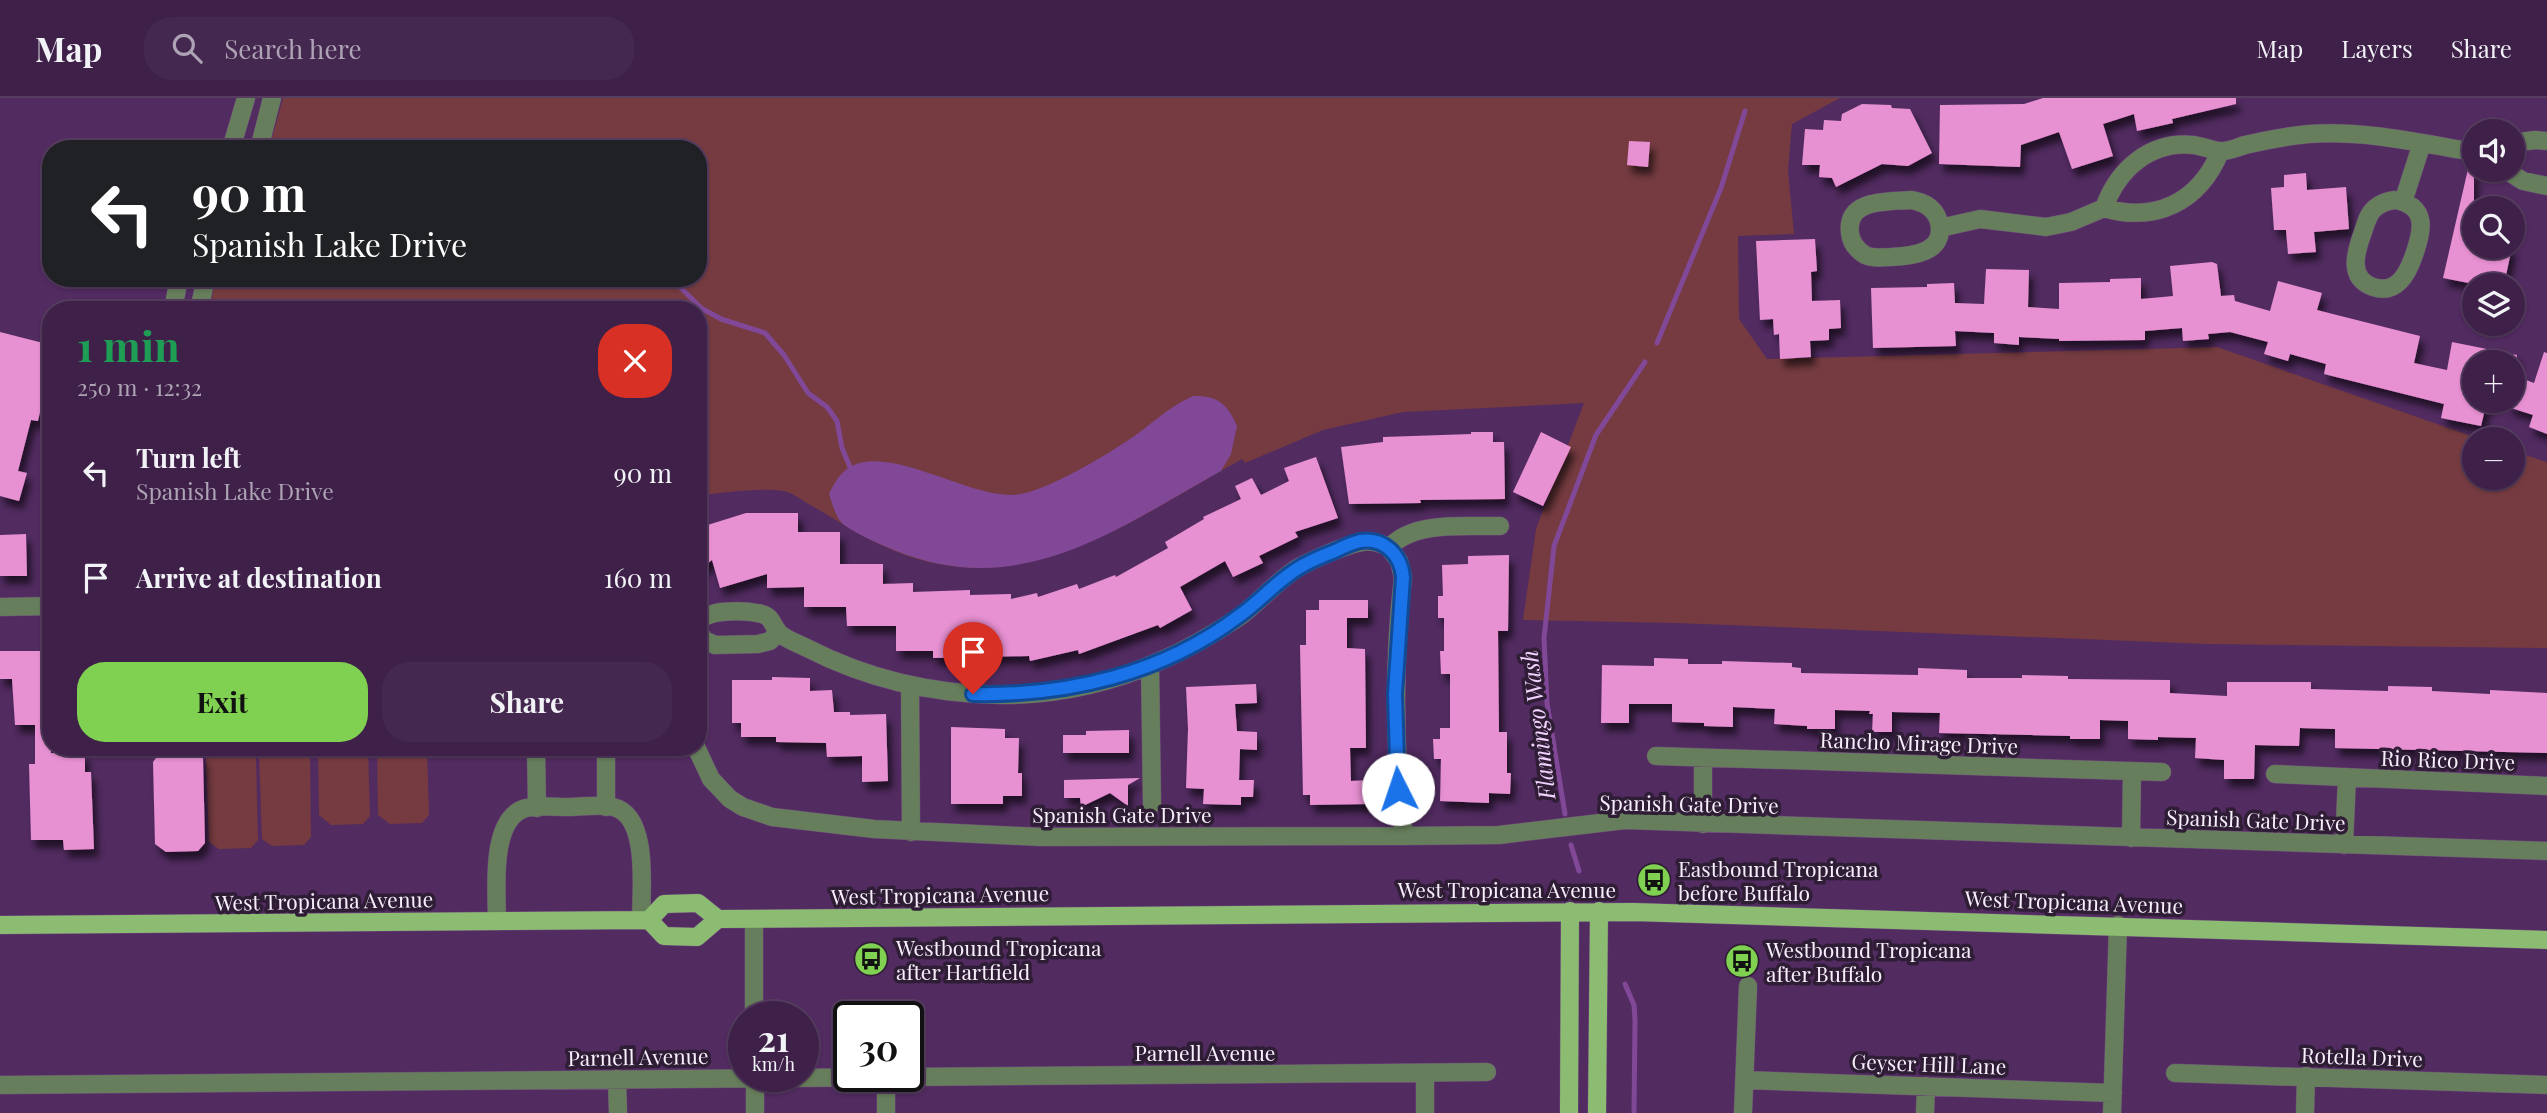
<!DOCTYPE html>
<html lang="en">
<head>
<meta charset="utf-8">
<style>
  :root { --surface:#3e2049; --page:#452850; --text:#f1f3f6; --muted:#ada3b4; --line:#573e61; --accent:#80d051 }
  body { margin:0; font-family:"Playfair Display",serif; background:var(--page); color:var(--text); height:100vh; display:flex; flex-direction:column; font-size:26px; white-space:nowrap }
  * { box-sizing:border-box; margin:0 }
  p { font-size:23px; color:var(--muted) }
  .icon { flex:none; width:38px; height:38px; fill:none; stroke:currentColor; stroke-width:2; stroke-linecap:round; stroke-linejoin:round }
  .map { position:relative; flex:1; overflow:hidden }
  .drawer { position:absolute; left:42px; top:203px; width:665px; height:455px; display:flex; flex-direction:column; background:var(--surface); border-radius:28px; box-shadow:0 2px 5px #0004,0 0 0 2px var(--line) }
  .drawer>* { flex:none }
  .guide { position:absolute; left:42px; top:42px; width:665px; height:147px; border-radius:28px; box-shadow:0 2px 5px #0004,0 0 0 2px var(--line); background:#202124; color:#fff; overflow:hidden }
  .controls { position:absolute; left:2462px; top:21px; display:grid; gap:14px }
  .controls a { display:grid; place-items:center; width:63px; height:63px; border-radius:50%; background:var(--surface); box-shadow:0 2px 5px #0004,0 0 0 2px var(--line); font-size:35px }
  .speed { position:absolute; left:728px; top:903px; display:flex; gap:14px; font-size:35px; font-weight:700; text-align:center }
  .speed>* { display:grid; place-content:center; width:91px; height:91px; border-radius:50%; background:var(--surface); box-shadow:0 2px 5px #0004,0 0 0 2px var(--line); line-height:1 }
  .speed small { font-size:18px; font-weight:400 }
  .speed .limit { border:4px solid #111; border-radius:10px; background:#fff; color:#111 }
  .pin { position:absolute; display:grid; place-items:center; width:60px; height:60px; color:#fff; margin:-72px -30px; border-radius:50% 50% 50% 0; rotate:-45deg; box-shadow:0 0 7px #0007 }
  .pin .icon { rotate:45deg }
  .me { position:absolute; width:77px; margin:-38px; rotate:356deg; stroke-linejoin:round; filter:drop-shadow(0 0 5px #0008) }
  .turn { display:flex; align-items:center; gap:24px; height:147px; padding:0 35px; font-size:32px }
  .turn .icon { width:91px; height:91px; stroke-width:2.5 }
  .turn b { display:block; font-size:49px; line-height:60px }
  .round { display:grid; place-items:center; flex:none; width:74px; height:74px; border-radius:28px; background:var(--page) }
  .summary { display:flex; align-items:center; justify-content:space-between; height:119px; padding:0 35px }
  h1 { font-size:42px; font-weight:700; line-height:52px; color:#1e9e55 }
  .cta { display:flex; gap:14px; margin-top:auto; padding:14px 35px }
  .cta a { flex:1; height:80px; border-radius:28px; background:var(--accent); color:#111; font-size:28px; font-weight:700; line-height:80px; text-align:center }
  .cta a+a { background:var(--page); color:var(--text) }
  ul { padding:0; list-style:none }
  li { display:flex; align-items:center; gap:21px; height:105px; padding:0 35px }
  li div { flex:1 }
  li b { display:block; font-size:26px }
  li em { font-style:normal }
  header { display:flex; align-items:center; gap:42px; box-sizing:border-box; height:98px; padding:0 35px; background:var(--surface); border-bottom:2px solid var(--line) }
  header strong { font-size:33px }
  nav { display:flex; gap:38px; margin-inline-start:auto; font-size:24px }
  .search { width:490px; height:63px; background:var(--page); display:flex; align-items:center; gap:18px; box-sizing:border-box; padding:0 24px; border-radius:28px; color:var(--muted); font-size:26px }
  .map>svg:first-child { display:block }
  .green { fill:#753b40 }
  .water { fill:#814897 }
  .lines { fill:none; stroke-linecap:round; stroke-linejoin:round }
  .stream { stroke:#814897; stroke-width:5 }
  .building { fill:#e790d2; filter:url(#shadow) }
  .minor-casing { stroke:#6d4a7a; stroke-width:19 }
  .major-casing { stroke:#6d4a7a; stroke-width:19 }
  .minor { stroke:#667e5b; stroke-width:18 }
  .major { stroke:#8bbc72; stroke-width:18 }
  .route-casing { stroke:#114b97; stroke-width:18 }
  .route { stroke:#1a73e8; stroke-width:12 }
  .labels { text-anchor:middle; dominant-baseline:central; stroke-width:7; stroke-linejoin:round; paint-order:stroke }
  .street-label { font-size:21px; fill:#f8effc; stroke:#2e1d35 }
  .poi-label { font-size:21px; fill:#f8effc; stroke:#2e1d35; text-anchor:start }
  .water-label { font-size:23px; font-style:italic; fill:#f1d3fe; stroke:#2e1d35 }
</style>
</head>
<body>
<header>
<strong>Map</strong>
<div class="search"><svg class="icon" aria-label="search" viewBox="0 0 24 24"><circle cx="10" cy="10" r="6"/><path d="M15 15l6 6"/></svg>Search here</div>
<nav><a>Map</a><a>Layers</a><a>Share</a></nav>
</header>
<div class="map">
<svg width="2547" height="1015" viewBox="0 0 2547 1015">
  <defs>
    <filter id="shadow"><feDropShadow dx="4.5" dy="8" stdDeviation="3.5" flood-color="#0009"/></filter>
  </defs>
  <rect width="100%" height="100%" fill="#522b61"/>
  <path class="green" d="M283,0H1840L1792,26L1788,72L1794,136L1738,138L1739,221L1767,261L2217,249L2480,341H2474V380H2513V353L2547,364V550L2207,546L1676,525L1523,522L1536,431L1584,305L1403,314L1323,332L1245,365L1242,361C1128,424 1017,512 881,447C856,435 832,419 807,405C800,401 791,394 784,393C760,389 723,395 698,397V212H209L216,180H698V51H269Z
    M266,649H305L310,655L311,739L304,747L272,748L262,741L259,658Z
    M318,649H368L370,718L363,726L331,727L319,717Z
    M377,649H427L429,717L422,725L390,726L378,717Z
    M249,650L256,658L258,742L251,750L219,751L209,744L206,661L214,651Z"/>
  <path class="water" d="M1193,298C1217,297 1228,306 1237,328L1231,356L1221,373C1115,432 1020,504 894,452C880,446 853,435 842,425C835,418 832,404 829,396C834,385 841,373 852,368C891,348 967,398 1012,397C1040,397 1103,359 1127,343C1150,328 1168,309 1193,298Z"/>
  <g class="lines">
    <path class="stream" d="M671,180L701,210L721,221L765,235L784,257L808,295L827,309L837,323L842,350L850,369
      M1657,245L1721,90L1745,13
      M1565,716L1547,605L1544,540L1554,448L1596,337L1645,264
      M1571,747L1579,773
      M1625,886L1634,907L1635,922L1634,1015"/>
  </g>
  <path class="building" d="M2043,0H2236V6L2172,21L2173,25L2137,33L2134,16L2103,26L2113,58L2072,71L2059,34L2021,47L2020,69L1939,66L1940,7L2024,6Z
    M1862,6L1891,7L1892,10L1910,11L1932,55L1908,68L1882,66L1836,89L1832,80L1819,79L1820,67H1802L1805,31L1823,32L1824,22L1841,23L1842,16Z
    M1629,43L1650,44L1648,69L1627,67Z
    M2468,71L2474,72V149H2512L2504,187H2479L2443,180Z
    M2306,75L2307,92L2346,89L2349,131L2314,134L2316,154L2288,156L2286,132H2274L2271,90L2284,89V77Z
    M1815,141L1817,173L1811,174L1812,203L1840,202L1841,230L1829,231V242L1810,243L1811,259L1780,261L1779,236L1774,237L1773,221L1760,222L1756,143Z
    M2212,164L2217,166L2221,198L2234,197L2235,203L2270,213L2278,183L2322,195L2317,212L2420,238L2414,265L2447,272L2452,244L2517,257L2516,264H2474V303H2487L2481,328L2441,320L2444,306L2324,276L2326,266L2290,256L2288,263L2264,256L2268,244L2230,234L2208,236L2209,241L2183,243L2182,230L2145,233V242L2059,243V241L2019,239V247L1994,245V235L1955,233L1956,248L1873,250L1871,190L1927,189V186L1954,185L1955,205L1984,206L1986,171L2029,172L2028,209L2059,211V185L2110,184V181L2141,180V201L2173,198L2170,168Z
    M0,234L51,247V284L47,283L38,323L31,322L18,373L27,375L19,403L0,398Z
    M2544,254L2547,255V336L2529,329L2533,317L2508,309L2510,303H2513L2518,279L2534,285Z
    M1471,334H1493V344H1504L1505,401L1420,402L1421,405L1349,406L1341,349L1383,344V339L1471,336Z
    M1541,334L1571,349L1543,408L1513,394Z
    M1316,359L1338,420L1295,434L1298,439L1259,458L1263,465L1233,479L1225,463L1180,489L1192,512L1160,530L1158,527L1079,556L1078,552L1030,563L1029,558L933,560V553H896V528H847L846,509H804V489L767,490V476L720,490L712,462L698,473V430L746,415H798V434H840V466H883V486L913,485V494L970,492V497L1011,496V501L1037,495L1038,499L1077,486L1079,491L1115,477L1116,479L1168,450L1165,444L1204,421L1203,419L1241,401L1235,388L1252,380L1261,397L1289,383L1284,370Z
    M26,436L27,478H0V437Z
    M1509,457L1508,533H1498L1499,634H1507V675H1511L1510,696L1489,695V705L1440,703L1441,661H1434L1433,641H1440V630H1450V576H1441L1440,553H1444V520H1438V498H1443L1442,467L1468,466V458Z
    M1319,502H1368V520H1347V550L1365,551L1366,650H1350L1351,683L1369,682V706L1310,707V697H1303L1300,547H1306V512H1319Z
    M0,553H51V655H85V674H91L94,751L64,752L63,742H31L29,666H35V627H15L12,581H0Z
    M1654,560L1688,561V566H1722V563L1792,565V569L1801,570V575L1918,577V570L1967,572V580H2022V577L2068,578V581L2170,582V595L2227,598V584H2311V591L2388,593V588L2432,589V593L2490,596V592L2547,595V655L2335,650V631L2300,630L2299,648L2255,647L2254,681H2224V662L2195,660L2196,640L2158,639V642L2128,641V623L2100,622V641H2070V638L1939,635L1940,615L1892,614V634H1872L1873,616H1869L1870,613L1835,612V631H1807V628L1774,626L1775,611L1733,609V629L1704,628V625L1672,624V606H1629V625H1601L1602,567L1654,568Z
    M772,579L810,580V593L832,592L834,614H850V617L886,616L888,683L862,684V658L827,659L826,645L776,644V639H741V625H732V582H772Z
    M1256,586L1257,605L1235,606L1237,633L1257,634V652L1240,651L1239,682H1254L1253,699H1241V707L1203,706L1204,691L1186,690L1188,631L1186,589Z
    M951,629L1005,631V640H1019L1018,675H1022V698H1003V706H951Z
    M1129,632V655H1063V637H1086V633Z
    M196,652L203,660L205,745L198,753L166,754L155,746L153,664L161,653Z
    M1140,680L1128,687V708L1110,695L1081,709L1080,700H1064V682Z"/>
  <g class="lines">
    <g class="minor-casing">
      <path id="minor" d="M2513,45L2535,42L2547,43
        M231,51L246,0
        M259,51L272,0
        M2506,72L2523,83L2547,88
        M1911,102C1924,104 1935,110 1939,124C1946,155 1912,158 1891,159C1882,159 1873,161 1865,157C1857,152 1851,145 1850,135C1846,100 1888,104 1911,102Z
        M2395,102C2428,108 2423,132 2414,157C2408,175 2397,197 2373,189C2347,180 2356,153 2363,134C2366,125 2368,116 2375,110C2381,105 2387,103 2395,102Z
        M2403,104L2422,45
        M2104,110C2156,125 2199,104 2220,54
        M1940,130L1980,121L2046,129L2071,124L2104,110C2118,71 2150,43 2193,47C2202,48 2211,52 2219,53C2227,54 2238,49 2245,47C2266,42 2288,38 2309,36C2365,32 2420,45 2474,54
        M173,212L179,180
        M199,212L206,180
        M1389,450L1399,463L1403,479C1393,566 1394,651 1404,738
        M0,509L51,508
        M778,534L770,543L758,546L715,547L704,542C681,509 740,512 757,515C773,517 771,526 779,535C785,541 799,546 807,550C867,581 933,596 1001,597C1055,597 1111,585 1160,563C1188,551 1214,536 1239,519C1259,504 1275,485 1296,471C1309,463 1324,457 1339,451C1357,444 1371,439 1389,450C1413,422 1465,429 1500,428
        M1150,567L1152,706
        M910,588L911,734
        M536,649L537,710
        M696,649L711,681L730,701L743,709L772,719L874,731L1040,739L1404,738L1499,737L1625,722L2547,753
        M1656,658L2162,674
        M1703,660V726
        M2275,676L2547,688
        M606,709V649
        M2131,740L2132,673
        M2344,747L2347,679
        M754,821V919
        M497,823C497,794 489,720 526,710C540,707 556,709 569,709C583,709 599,706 613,709C650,717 641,794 641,822
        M2175,975L2547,987
        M755,978V1015
        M886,979V1015
        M617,981L618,1015
        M1744,982L2113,995
        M0,987L1487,974
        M1425,1015V975
        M1743,1015L1748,888
        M1925,1015L1926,988
        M2112,1015L2118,827
        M2305,1015L2306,978"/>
    </g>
    <g class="major-casing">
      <path id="major" d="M649,822L664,838L697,839L718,821L1633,814L2547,842
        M649,822L664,806L698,805L718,821
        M0,827L649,822
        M1569,1015L1570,813
        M1597,1015L1599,813"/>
    </g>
    <use href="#minor" class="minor"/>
    <use href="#major" class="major"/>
  </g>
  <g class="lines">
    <g class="route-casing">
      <path id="route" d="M973,596C1068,598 1162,576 1239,518C1259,504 1276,484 1297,471C1309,463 1322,458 1335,453C1343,449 1352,445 1360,443C1384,439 1401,457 1403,479L1395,596L1398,691"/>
    </g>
    <use href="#route" class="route"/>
  </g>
  <defs>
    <g id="bus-disc" transform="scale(1.75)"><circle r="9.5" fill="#80d051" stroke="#2e1d35"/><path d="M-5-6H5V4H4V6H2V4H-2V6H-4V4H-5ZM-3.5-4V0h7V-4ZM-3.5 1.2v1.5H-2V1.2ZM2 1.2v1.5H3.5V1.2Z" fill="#111"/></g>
  </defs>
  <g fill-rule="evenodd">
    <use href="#bus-disc" x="1654" y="782"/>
    <use href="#bus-disc" x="871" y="861"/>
    <use href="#bus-disc" x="1742" y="863"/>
  </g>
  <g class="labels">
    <g class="street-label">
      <text transform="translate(1919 644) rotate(2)">Rancho Mirage Drive</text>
      <text transform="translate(2448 661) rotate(2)">Rio Rico Drive</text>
      <text transform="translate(1689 705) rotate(1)">Spanish Gate Drive</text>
      <text x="1122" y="716">Spanish Gate Drive</text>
      <text transform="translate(2256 721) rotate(2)">Spanish Gate Drive</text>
      <text x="1507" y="791">West Tropicana Avenue</text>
      <text transform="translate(940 796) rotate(-1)">West Tropicana Avenue</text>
      <text transform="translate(324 802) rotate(-1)">West Tropicana Avenue</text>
      <text transform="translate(2074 803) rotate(2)">West Tropicana Avenue</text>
      <text x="1205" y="954">Parnell Avenue</text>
      <text transform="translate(638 958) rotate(-1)">Parnell Avenue</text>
      <text transform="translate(2362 958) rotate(2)">Rotella Drive</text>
      <text transform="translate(1929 965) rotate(2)">Geyser Hill Lane</text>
    </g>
    <g class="poi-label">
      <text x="1678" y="770">Eastbound Tropicana<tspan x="1678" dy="24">before Buffalo</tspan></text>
      <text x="896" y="849">Westbound Tropicana<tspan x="896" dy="24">after Hartfield</tspan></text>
      <text x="1766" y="851">Westbound Tropicana<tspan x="1766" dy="24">after Buffalo</tspan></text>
    </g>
    <g class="water-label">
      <text transform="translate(1537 627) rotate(-97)">Flamingo Wash</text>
    </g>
  </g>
</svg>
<div class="controls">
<a><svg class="icon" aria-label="sound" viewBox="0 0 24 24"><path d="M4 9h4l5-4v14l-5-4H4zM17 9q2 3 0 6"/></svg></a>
<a><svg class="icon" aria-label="search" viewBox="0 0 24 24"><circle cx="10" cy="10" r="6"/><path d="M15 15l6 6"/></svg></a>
<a><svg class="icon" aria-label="layers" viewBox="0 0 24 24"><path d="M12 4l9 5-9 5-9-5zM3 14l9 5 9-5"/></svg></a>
<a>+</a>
<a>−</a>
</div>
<div class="speed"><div>21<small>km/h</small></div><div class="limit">30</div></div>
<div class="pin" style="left:973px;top:596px;background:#d93025"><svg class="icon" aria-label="arrive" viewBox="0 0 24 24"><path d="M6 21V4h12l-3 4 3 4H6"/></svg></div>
<svg class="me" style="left:1398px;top:691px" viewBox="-20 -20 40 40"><circle r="19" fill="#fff"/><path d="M0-13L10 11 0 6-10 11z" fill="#1a73e8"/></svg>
<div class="guide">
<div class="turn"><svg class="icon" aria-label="left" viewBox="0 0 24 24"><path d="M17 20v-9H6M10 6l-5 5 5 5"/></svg><div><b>90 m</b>Spanish Lake Drive</div></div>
</div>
<section class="drawer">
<div class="summary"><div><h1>1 min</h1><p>250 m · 12:32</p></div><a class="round" style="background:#d93025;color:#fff"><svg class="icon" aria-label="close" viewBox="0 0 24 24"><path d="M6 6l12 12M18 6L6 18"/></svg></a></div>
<ul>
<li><svg class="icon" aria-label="left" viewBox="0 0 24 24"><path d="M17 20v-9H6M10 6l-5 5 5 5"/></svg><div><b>Turn left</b><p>Spanish Lake Drive</p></div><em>90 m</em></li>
<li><svg class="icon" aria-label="arrive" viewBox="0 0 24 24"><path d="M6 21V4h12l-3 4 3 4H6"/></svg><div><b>Arrive at destination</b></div><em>160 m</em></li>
</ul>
<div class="cta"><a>Exit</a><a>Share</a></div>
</section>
</div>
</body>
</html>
